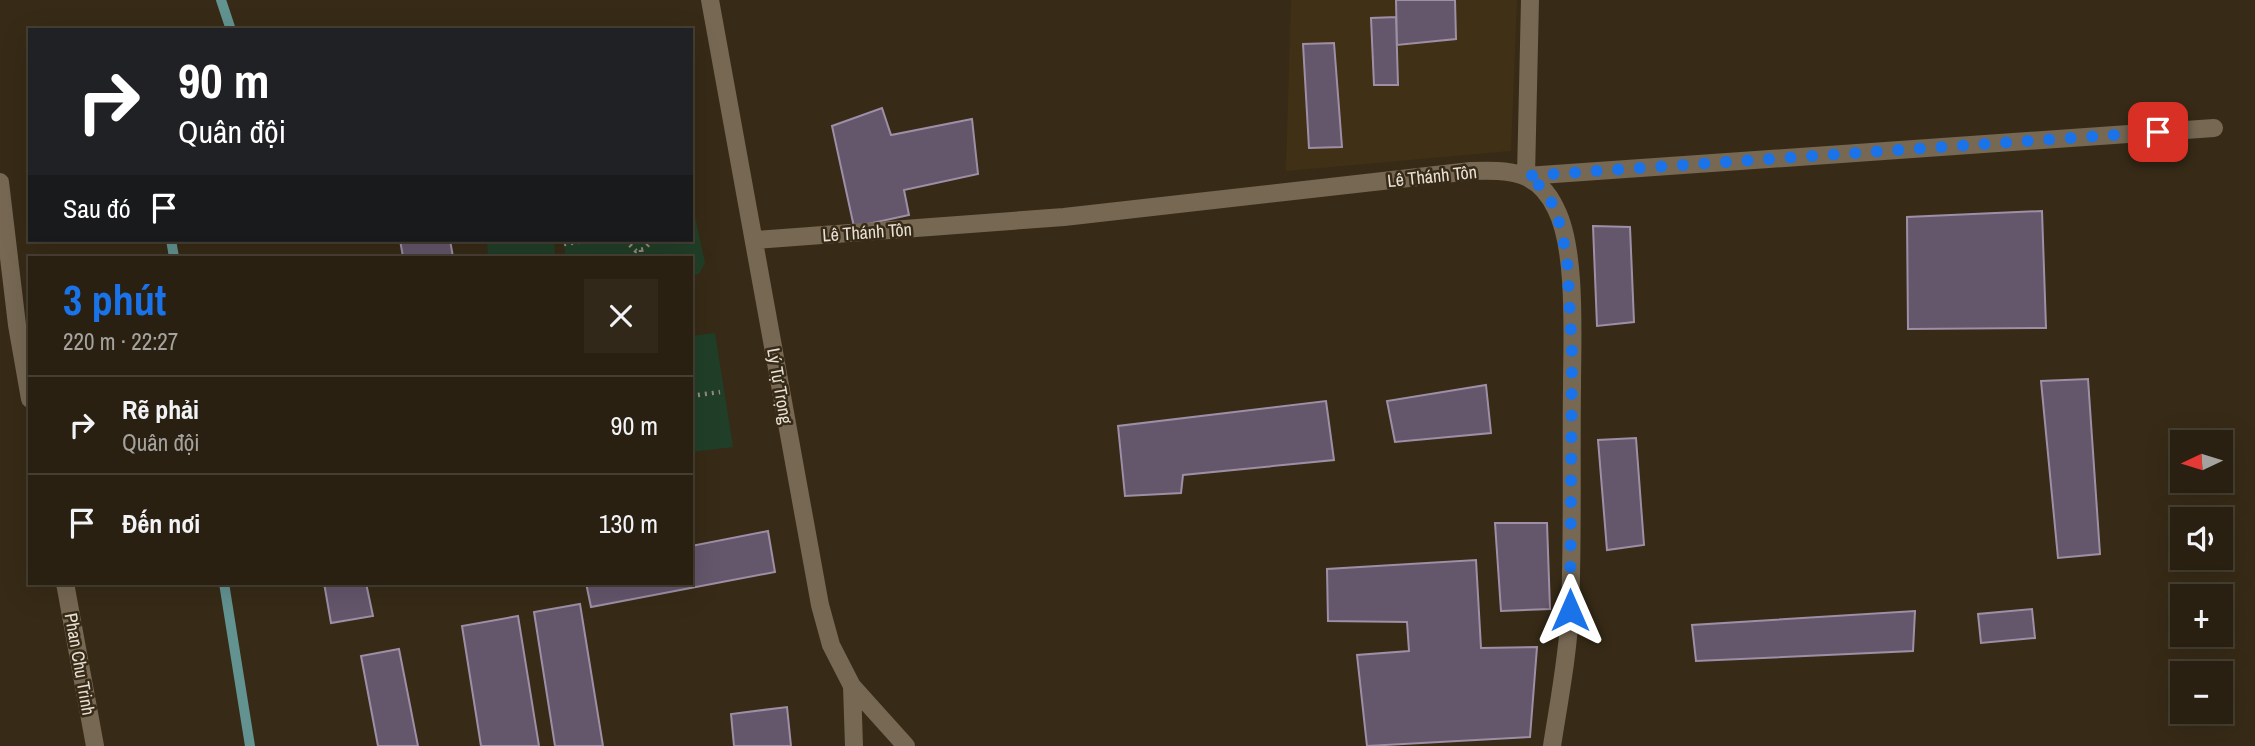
<!DOCTYPE html>
<html lang="vi">
<head>
<meta charset="utf-8">
<style>
  :root { --surface:#292011; --page:#31281a; --text:#f1f3f6; --muted:#a5a39f; --line:#453e31; --accent:#1a73e8 }
  body { margin:0; font-family:"Archivo Narrow",sans-serif; background:var(--page); color:var(--text); height:100vh; display:flex; flex-direction:column; font-size:26px; white-space:nowrap }
  * { box-sizing:border-box; margin:0 }
  p { font-size:23px; color:var(--muted) }
  .icon { flex:none; width:38px; height:38px; fill:none; stroke:currentColor; stroke-width:2; stroke-linecap:round; stroke-linejoin:round }
  .map { position:relative; flex:1; overflow:hidden }
  .sheet { position:absolute; left:28px; top:256px; width:665px; height:329px; display:flex; flex-direction:column; background:var(--surface); border-radius:0px; box-shadow:0 7px 28px #0002,0 0 0 2px var(--line) }
  .sheet>* { flex:none }
  .top-card { position:absolute; left:28px; top:28px; width:665px; height:214px; border-radius:0px; box-shadow:0 7px 28px #0002,0 0 0 2px var(--line); background:#202124; color:#fff; overflow:hidden }
  .needle { width:46px; rotate:266deg }
  .buttons { position:absolute; left:2170px; top:430px; display:grid; gap:14px }
  .buttons a { display:grid; place-items:center; width:63px; height:63px; border-radius:0px; background:var(--surface); box-shadow:0 7px 28px #0002,0 0 0 2px var(--line); font-size:35px }
  .pin { position:absolute; display:grid; place-items:center; width:60px; height:60px; color:#fff; margin:-30px; border-radius:14px; box-shadow:0 4px 10px #0006 }
  .me { position:absolute; width:77px; margin:-38px; rotate:0deg; stroke-linejoin:round; filter:drop-shadow(0 0 5px #0008) }
  .turn { display:flex; align-items:center; gap:24px; height:147px; padding:0 35px; font-size:32px }
  .turn .icon { width:91px; height:91px; stroke-width:2.5 }
  .turn b { display:block; font-size:49px; line-height:60px }
  .then { display:flex; align-items:center; height:66px; padding:0 35px; background:#0003; gap:14px; font-size:26px }
  .round { display:grid; place-items:center; flex:none; width:74px; height:74px; border-radius:0px; background:var(--page) }
  .headline { display:flex; align-items:center; justify-content:space-between; height:119px; padding:0 35px }
  h1 { font-size:42px; font-weight:800; line-height:52px; color:var(--accent) }
  ul { padding:0; list-style:none }
  li { display:flex; align-items:center; gap:21px; height:98px; padding:0 35px; border-top:2px solid var(--line) }
  li div { flex:1 }
  li b { display:block; font-size:26px }
  li em { font-style:normal }
  .map>svg:first-child { display:block }
  .built { fill:#403015 }
  .green { fill:#213f28 }
  .lines { fill:none; stroke-linecap:round; stroke-linejoin:round }
  .stream { stroke:#629391; stroke-width:10 }
  .building { fill:#64566b; stroke:#9e8fa6; stroke-width:2 }
  .path { stroke:#968c7c; stroke-width:4.5; stroke-dasharray:2 5; stroke-linecap:butt }
  .minor { stroke:#766853; stroke-width:18 }
  .route { stroke:#1a73e8; stroke-width:12; stroke-dasharray:0 21.6 }
  .labels { text-anchor:middle; dominant-baseline:central; stroke-width:5; stroke-linejoin:round; paint-order:stroke }
  .street-label { font-size:18px; fill:#e9e1d5; stroke:#372b17 }
</style>
</head>
<body>
<div class="map">
<svg width="2255" height="746" viewBox="0 0 2255 746">
  <rect width="100%" height="100%" fill="#372b17"/>
  <path class="built" d="M1291,0H1517L1511,151L1286,171Z"/>
  <path class="green" d="M691,198L705,263L699,274L691,275V257H566L563,240H691Z
    M487,240H554L555,257H488Z
    M715,333L733,447L691,452V336Z"/>
  <g class="lines">
    <path class="stream" d="M221,0L231,30
      M171,240L174,257
      M224,583L250,746"/>
  </g>
  <path class="building" d="M1396,0H1455L1456,39L1397,45Z
    M1396,17L1398,85H1374L1371,18Z
    M1334,43L1342,147L1309,148L1303,44Z
    M882,108L891,135L972,119L978,174L904,190L909,215L854,227L832,126Z
    M2042,211L2046,328L1908,329L1907,217Z
    M1593,226L1630,227L1634,322L1597,326Z
    M400,240H450L453,257H403Z
    M2088,379L2100,554L2058,558L2041,381Z
    M1486,385L1491,433L1395,442L1387,401Z
    M1326,401L1334,460L1183,475L1181,493L1125,496L1118,426Z
    M1636,438L1644,545L1607,550L1598,440Z
    M1495,523H1547L1550,609L1501,611Z
    M768,531L775,572L591,607L586,583H691V546Z
    M1476,560L1481,648L1537,647L1530,737L1367,746L1357,655L1409,651L1407,622L1328,621L1327,569Z
    M324,583H366L373,616L331,623Z
    M580,604L603,746H555L534,612Z
    M2032,609L2035,638L1981,643L1978,614Z
    M1915,611L1913,651L1696,661L1692,625Z
    M518,616L539,746H481L462,626Z
    M399,649L418,746H378L361,656Z
    M787,707L791,746H734L731,714Z"/>
  <g class="lines">
    <path class="path" d="M625,240L636,251L644,249L653,240
      M564,244L592,240
      M641,250V257
      M691,396L720,392"/>
    <path class="minor" d="M710,0L820,605L831,645L852,686L906,746
      M1526,176L2214,128
      M1526,176L1530,0
      M0,182L17,325L30,399
      M754,240L1064,217L1471,171C1509,170 1538,170 1556,209C1577,250 1572,340 1572,387C1571,461 1573,536 1570,610C1568,655 1559,701 1552,746
      M65,583L95,746
      M852,686L854,746"/>
  </g>
  <g class="lines">
    <path class="route" d="M1570,610L1572,354L1567,257L1556,209L1540,186L1526,176L2158,132"/>
  </g>
  <g class="labels">
    <g class="street-label">
      <text transform="translate(1432 176) rotate(-6)">Lê Thánh Tôn</text>
      <text transform="translate(867 232) rotate(-4)">Lê Thánh Tôn</text>
      <text transform="translate(780 386) rotate(80)">Lý Tự Trọng</text>
      <text transform="translate(80 664) rotate(80)">Phan Chu Trinh</text>
    </g>
  </g>
</svg>
<div class="buttons">
<a><svg class="needle" viewBox="-14 -14 28 28"><path d="M0-13l5 13h-10z" fill="#e53935"/><path d="M0 13l5-13h-10z" fill="#a5a39f"/></svg></a>
<a><svg class="icon" aria-label="sound" viewBox="0 0 24 24"><path d="M4 9h4l5-4v14l-5-4H4zM17 9q2 3 0 6"/></svg></a>
<a>+</a>
<a>−</a>
</div>
<div class="pin" style="left:2158px;top:132px;background:#d93025"><svg class="icon" aria-label="arrive" viewBox="0 0 24 24"><path d="M6 21V4h12l-3 4 3 4H6"/></svg></div>
<svg class="me" style="left:1570px;top:610px" viewBox="-20 -20 40 40"><path d="M0-17L14 15 0 8-14 15z" fill="#1a73e8" stroke="#fff" stroke-width="4"/></svg>
<div class="top-card">
<div class="turn"><svg class="icon" aria-label="right" viewBox="0 0 24 24"><path d="M7 20v-9h11M14 6l5 5-5 5"/></svg><div><b>90 m</b>Quân đội</div></div>
<div class="then">Sau đó<svg class="icon" aria-label="arrive" viewBox="0 0 24 24"><path d="M6 21V4h12l-3 4 3 4H6"/></svg></div>
</div>
<section class="sheet">
<div class="headline"><div><h1>3 phút</h1><p>220 m · 22:27</p></div><a class="round"><svg class="icon" aria-label="close" viewBox="0 0 24 24"><path d="M6 6l12 12M18 6L6 18"/></svg></a></div>
<ul>
<li><svg class="icon" aria-label="right" viewBox="0 0 24 24"><path d="M7 20v-9h11M14 6l5 5-5 5"/></svg><div><b>Rẽ phải</b><p>Quân đội</p></div><em>90 m</em></li>
<li><svg class="icon" aria-label="arrive" viewBox="0 0 24 24"><path d="M6 21V4h12l-3 4 3 4H6"/></svg><div><b>Đến nơi</b></div><em>130 m</em></li>
</ul>
</section>
</div>
</body>
</html>
